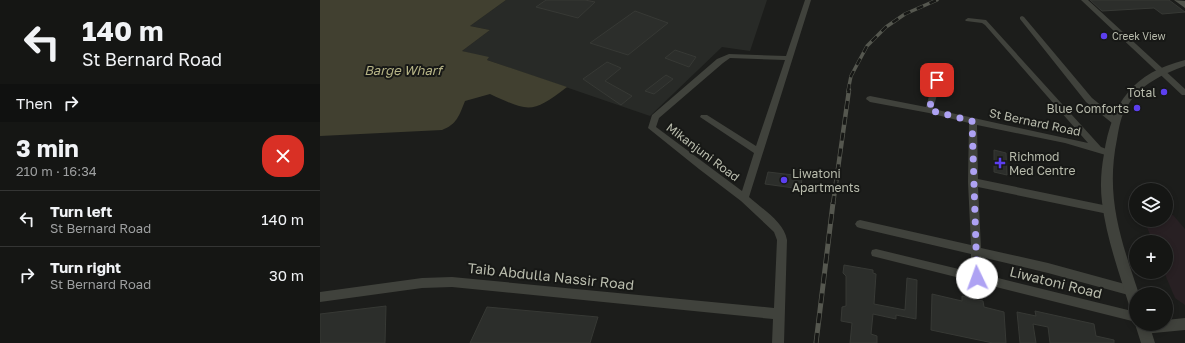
<!DOCTYPE html>
<html lang="en">
<head>
<meta charset="utf-8">
<style>
  :root { --surface:#151614; --page:#1e1f1d; --text:#f1f3f6; --muted:#9d9fa0; --line:#343534 }
  body { margin:0; font-family:"Golos Text",sans-serif; background:var(--page); color:var(--text); height:100vh; display:flex; flex-direction:column; font-size:15px; white-space:nowrap }
  * { box-sizing:border-box; margin:0 }
  p { font-size:13px; color:var(--muted) }
  .icon { flex:none; width:22px; height:22px; fill:none; stroke:currentColor; stroke-width:2; stroke-linecap:round; stroke-linejoin:round }
  .map { position:relative; flex:1; overflow:hidden }
  .side { display:flex; flex-direction:column; background:var(--surface); width:320px }
  .side>* { flex:none }
  .guide { background:#151614; color:var(--text); overflow:hidden }
  .controls { position:absolute; left:809px; top:183px; display:grid; gap:8px }
  .controls a { display:grid; place-items:center; width:44px; height:44px; border-radius:50%; background:var(--surface); box-shadow:0 2px 6px #0003,0 0 0 1px var(--line); font-size:20px }
  .pin { position:absolute; display:grid; place-items:center; width:34px; height:34px; color:#fff; margin:-17px; border-radius:8px; box-shadow:0 2px 6px #0006 }
  .me { position:absolute; width:44px; margin:-22px; rotate:357deg; stroke-linejoin:round; filter:drop-shadow(0 0 3px #0008) }
  .turn { display:flex; align-items:center; gap:14px; height:84px; padding:0 16px; font-size:18px }
  .turn .icon { width:52px; height:52px; stroke-width:2.5 }
  .turn b { display:block; font-size:28px; line-height:34px }
  .then { display:flex; align-items:center; height:38px; padding:0 16px; background:#0003; gap:8px; font-size:15px }
  .round { display:grid; place-items:center; flex:none; width:42px; height:42px; border-radius:16px; background:var(--page) }
  .headline { display:flex; align-items:center; justify-content:space-between; height:68px; padding:0 16px }
  h1 { font-size:24px; font-weight:700; line-height:30px }
  ul { padding:0; list-style:none }
  li { display:flex; align-items:center; gap:12px; height:56px; padding:0 16px; border-top:1px solid var(--line) }
  li div { flex:1 }
  li b { display:block; font-size:15px }
  li em { font-style:normal }
  main { display:flex; flex:1; min-height:0 }
  .map>svg:first-child { display:block }
  .built { fill:#282a27 }
  .green { fill:#282023 }
  .water { fill:#414030 }
  .building { fill:#2c2e2b; stroke:#373935 }
  .lines { fill:none; stroke-linecap:round; stroke-linejoin:round }
  .minor { fill:#40423c; fill-rule:evenodd }
  .tertiary { fill:#40423c; fill-rule:evenodd }
  .secondary { fill:#50524a; fill-rule:evenodd }
  .rail-far2-casing { stroke:#55574f; stroke-width:3.5 }
  .rail-far1-casing { stroke:#55574f; stroke-width:4.5 }
  .rail-casing { stroke:#55574f; stroke-width:5 }
  .rail-far2 { stroke:#171816; stroke-width:2.5; stroke-dasharray:7; stroke-linecap:butt }
  .rail-far1 { stroke:#171816; stroke-width:3; stroke-dasharray:8; stroke-linecap:butt }
  .rail { stroke:#171816; stroke-width:3.5; stroke-dasharray:10; stroke-linecap:butt }
  .route { stroke:#aea2f3; stroke-width:7; stroke-dasharray:0 12.6 }
  .poi-dot { fill:#5c3ff0; stroke:#171816; stroke-width:1.5 }
  .labels { text-anchor:middle; dominant-baseline:central; stroke-width:4; stroke-linejoin:round; paint-order:stroke }
  .far-poi-label { font-size:10px; fill:#b9bcad; stroke:#171816; text-anchor:start }
  .poi-label { font-size:12px; fill:#b9bcad; stroke:#171816; text-anchor:end }
  .street-label { font-size:12px; fill:#b9bcad; stroke:#171816 }
  .water-label { font-size:13px; font-style:italic; fill:#b6b486; stroke:#171816 }
  .near-street-label { font-size:14px; fill:#b9bcad; stroke:#171816 }
</style>
</head>
<body>
<main>
<section class="side">
<div class="guide">
<div class="turn"><svg class="icon" aria-label="left" viewBox="0 0 24 24"><path d="M17 20v-9H6M10 6l-5 5 5 5"/></svg><div><b>140 m</b>St Bernard Road</div></div>
<div class="then">Then<svg class="icon" aria-label="right" viewBox="0 0 24 24"><path d="M7 20v-9h11M14 6l5 5-5 5"/></svg></div>
</div>
<div class="headline"><div><h1>3 min</h1><p>210 m · 16:34</p></div><a class="round" style="background:#d93025;color:#fff"><svg class="icon" aria-label="close" viewBox="0 0 24 24"><path d="M6 6l12 12M18 6L6 18"/></svg></a></div>
<ul>
<li><svg class="icon" aria-label="left" viewBox="0 0 24 24"><path d="M17 20v-9H6M10 6l-5 5 5 5"/></svg><div><b>Turn left</b><p>St Bernard Road</p></div><em>140 m</em></li>
<li><svg class="icon" aria-label="right" viewBox="0 0 24 24"><path d="M7 20v-9h11M14 6l5 5-5 5"/></svg><div><b>Turn right</b><p>St Bernard Road</p></div><em>30 m</em></li>
</ul>
</section>
<div class="map">
<svg width="865" height="343" viewBox="0 0 865 343">
  <rect width="100%" height="100%" fill="#1c1d1b"/>
  <path class="built" d="M186,0H447L430,51L402,47L330,116L167,60L168,58L142,51L170,30L150,26Z"/>
  <path class="green" d="M853,215L865,229V305L855,298L844,272H846V242H833L824,220H846V216Z"/>
  <path class="water" d="M0,0H186L150,26L170,30L142,51L169,57L167,60L247,87C212,114 209,112 170,94L145,101C139,116 137,124 122,130L0,136Z"/>
  <path class="building" d="M226,0H265L275,2L258,18L216,7Z
    M770,0H849L865,12L842,14L834,8L782,11Z
    M315,11L348,23L308,55L270,43Z
    M355,50L376,57L369,67L345,58Z
    M287,62L301,68L285,81L312,96L301,105L263,79Z
    M346,75L353,79L334,94L325,91Z
    M674,150L686,153L687,175L674,172Z
    M448,172L482,176L481,189L445,184Z
    M524,265L553,270V273L556,274L554,304L585,310L587,278L597,280L596,319L576,315V319L553,314L551,334L557,336V343H530L532,323L521,321L522,307L526,306V276L523,273Z
    M612,294L642,301V296L663,301L664,307L684,312L686,343H673L611,330Z
    M66,306L65,343H0V314Z
    M167,307L278,317L270,343H150Z
    M715,311L774,324L776,336L794,340V343H730L728,327L713,324L716,343H700L697,312L716,316Z"/>
  <g class="lines">
    <path class="minor" d="M485,0H491L429,197C442,209 464,222 467,240L464,343H452L453,319L132,287L102,288L0,302V292L102,278L132,277L454,308L457,240L454,232L421,201L379,169L328,128L332,115L397,59L409,54L466,56ZM410,58L465,60L436,146L387,115H381L380,117L434,153L422,191L336,127L339,118L403,63Z
      M761,0H768L865,89V95H862Z
      M702,16L704,17L772,98L798,119L799,121L798,123H792L766,102L700,19V17Z
      M648,18L666,20L781,147L792,151L793,153L789,156L745,143L657,125L658,179L788,206L791,207L793,210L791,213L788,214L658,187L661,248L728,263L812,286L816,287L817,291L816,295L812,296L728,273L661,257L662,274L816,312V322L552,256L551,253L552,250L556,249L651,272V254L540,228L537,227L535,224L537,221L540,220L651,245L648,182L649,123L609,113L550,102L546,99L547,97L550,96L606,107L617,67L621,65L625,67L613,109L768,143L665,25L662,23L646,21L645,20Z
      M865,318V330L823,334L819,332L817,328L819,324H846V320Z"/>
    <path class="tertiary" d="M865,60V66C843,74 821,84 808,105C801,114 799,128 797,139C785,197 801,240 819,294H816V311L811,310L809,305C799,272 786,237 782,202C780,186 781,170 784,154C792,102 813,73 865,60Z
      M816,322V324H829L835,343H821L815,324Z"/>
    <path class="secondary" d="M854,0L865,1V8Z"/>
    <g class="rail-far2-casing">
      <path id="rail-far2" d="M528,91L531,76L547,46L566,27L585,14L617,0"/>
    </g>
    <g class="rail-far1-casing">
      <path id="rail-far1" d="M513,204L529,90"/>
    </g>
    <g class="rail-casing">
      <path id="rail" d="M496,343L513,203"/>
    </g>
    <use href="#rail-far2" class="rail-far2"/>
    <use href="#rail-far1" class="rail-far1"/>
    <use href="#rail" class="rail"/>
  </g>
  <g class="lines">
    <path class="route" d="M617,80L609,110L652,121L657,278"/>
  </g>
  <g class="poi-dot">
    <circle cx="784" cy="36" r="4"/>
    <circle cx="844" cy="92" r="4"/>
    <circle cx="817" cy="108" r="4"/>
    <path d="M678 157h4v4h4v4h-4v4h-4v-4h-4v-4h4z"/>
    <circle cx="464" cy="180" r="4"/>
  </g>
  <g class="labels">
    <g class="far-poi-label">
      <text x="792" y="36">Creek View</text>
    </g>
    <g class="poi-label">
      <text x="836" y="92">Total</text>
      <text x="809" y="108">Blue Comforts</text>
      <text x="689" y="156" text-anchor="start">Richmod<tspan x="689" dy="14">Med Centre</tspan></text>
      <text x="472" y="173" text-anchor="start">Liwatoni<tspan x="472" dy="14">Apartments</tspan></text>
    </g>
    <g class="street-label">
      <text transform="translate(715 122) rotate(12)">St Bernard Road</text>
      <text transform="translate(383 152) rotate(37)">Mikanjuni Road</text>
    </g>
    <g class="water-label">
      <text x="83" y="70">Barge Wharf</text>
    </g>
    <g class="near-street-label">
      <text transform="translate(231 276) rotate(6)">Taib Abdulla Nassir Road</text>
      <text transform="translate(736 282) rotate(14)">Liwatoni Road</text>
    </g>
  </g>
</svg>
<div class="controls">
<a><svg class="icon" aria-label="layers" viewBox="0 0 24 24"><path d="M12 4l9 5-9 5-9-5zM3 14l9 5 9-5"/></svg></a>
<a>+</a>
<a>−</a>
</div>
<div class="pin" style="left:617px;top:80px;background:#d93025"><svg class="icon" aria-label="arrive" viewBox="0 0 24 24"><path d="M6 21V4h12l-3 4 3 4H6"/></svg></div>
<svg class="me" style="left:657px;top:278px" viewBox="-20 -20 40 40"><circle r="19" fill="#fff"/><path d="M0-13L10 11 0 6-10 11z" fill="#aea2f3"/></svg>
</div>
</main>
</body>
</html>
